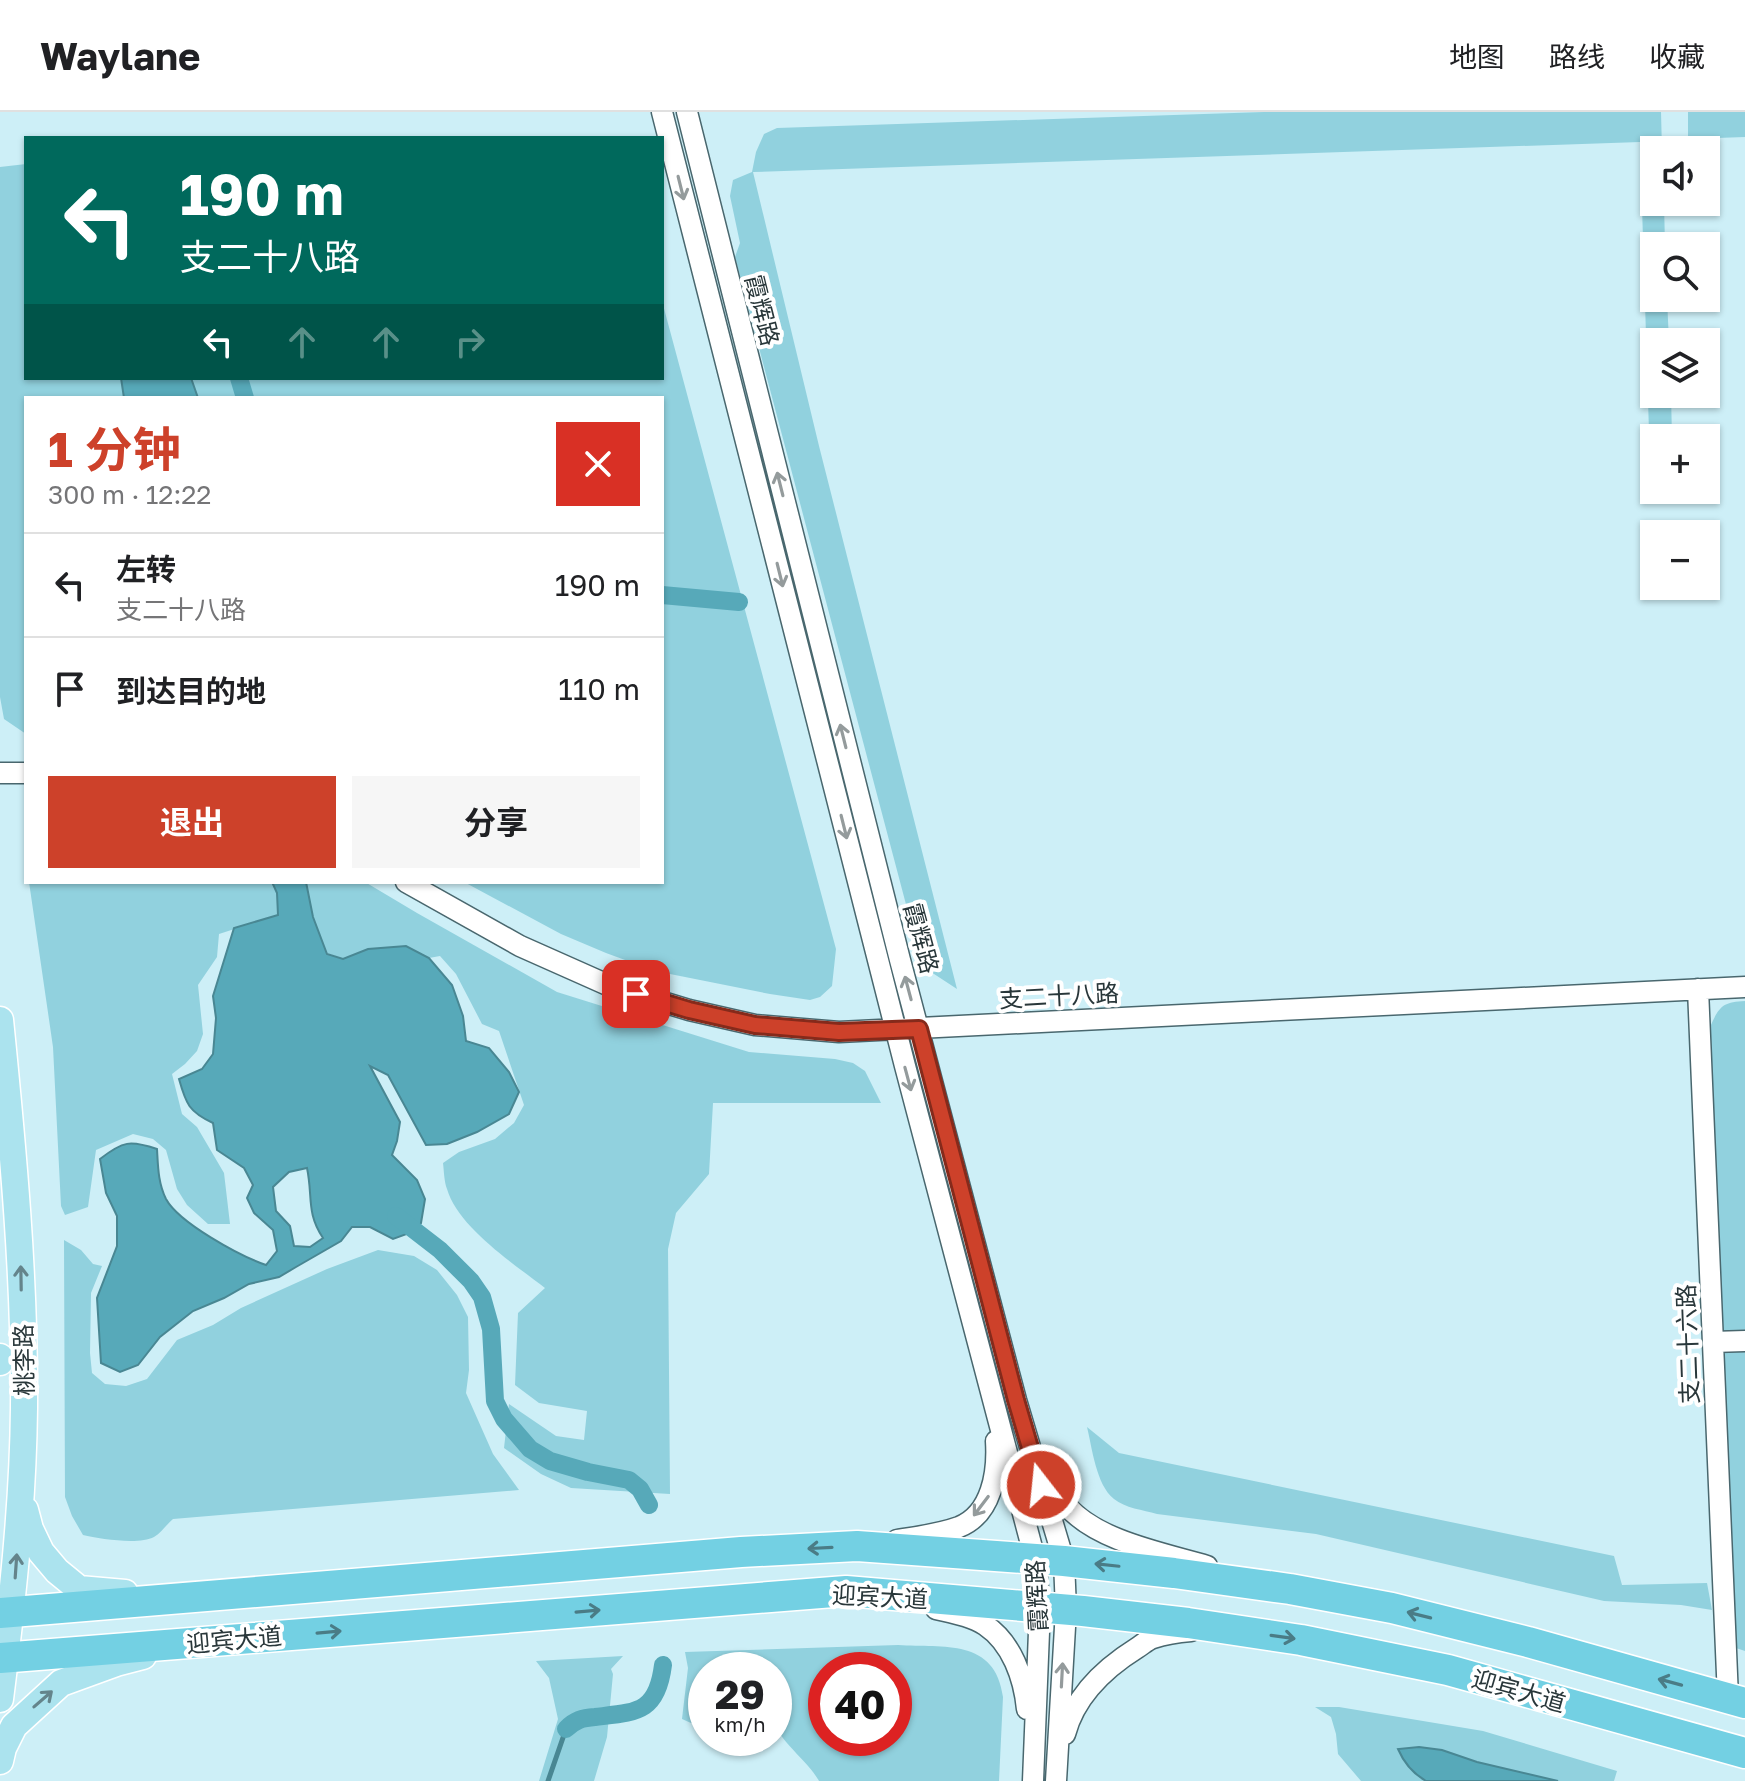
<!DOCTYPE html>
<html lang="zh">
<head>
<meta charset="utf-8">
<style>
  :root { --surface:#fff; --page:#f6f6f6; --text:#202124; --muted:#757577; --line:#e0e0e0; --accent:#cd412a }
  body { margin:0; font-family:"Golos Text","Noto Sans SC",sans-serif; background:var(--page); color:var(--text); height:100vh; display:flex; flex-direction:column; font-size:30px; white-space:nowrap }
  * { box-sizing:border-box; margin:0 }
  p { font-size:26px; color:var(--muted) }
  .icon { flex:none; width:44px; height:44px; fill:none; stroke:currentColor; stroke-width:2; stroke-linecap:round; stroke-linejoin:round }
  .map { position:relative; flex:1; overflow:hidden }
  .drawer { position:absolute; left:24px; top:284px; width:640px; height:488px; display:flex; flex-direction:column; background:var(--surface); border-radius:0px; box-shadow:0 2px 6px #0004 }
  .drawer>* { flex:none }
  .hud { position:absolute; left:24px; top:24px; width:640px; height:244px; border-radius:0px; box-shadow:0 2px 6px #0004; background:#00695c; color:#fff; overflow:hidden }
  .tools { position:absolute; left:1640px; top:24px; display:grid; gap:16px }
  .tools a { display:grid; place-items:center; width:80px; height:80px; border-radius:0px; background:var(--surface); box-shadow:0 2px 6px #0004; font-size:40px }
  .speed { position:absolute; left:688px; top:1540px; display:flex; gap:16px; font-size:40px; font-weight:700; text-align:center }
  .speed>* { display:grid; place-content:center; width:104px; height:104px; border-radius:50%; background:var(--surface); box-shadow:0 2px 6px #0004; line-height:1 }
  .speed small { font-size:20px; font-weight:400 }
  .speed .limit { border:12px solid #d22; background:#fff; color:#111 }
  .pin { position:absolute; display:grid; place-items:center; width:68px; height:68px; color:#fff; margin:-34px; border-radius:16px; box-shadow:0 4px 12px #0006 }
  .me { position:absolute; width:88px; margin:-44px; rotate:344deg; stroke-linejoin:round; filter:drop-shadow(0 0 6px #0008) }
  .turn { display:flex; align-items:center; gap:28px; height:168px; padding:0 24px; font-size:36px }
  .turn .icon { width:104px; height:104px; stroke-width:2.5 }
  .turn b { display:block; font-size:56px; line-height:68px }
  .lanes { display:flex; align-items:center; height:76px; padding:0 24px; background:#0003; justify-content:center; gap:40px; direction:ltr }
  .lanes .off { opacity:.35 }
  .round { display:grid; place-items:center; flex:none; width:84px; height:84px; border-radius:0px; background:var(--page) }
  .overview { display:flex; align-items:center; justify-content:space-between; height:136px; padding:0 24px }
  h1 { font-size:48px; font-weight:700; line-height:60px; color:var(--accent) }
  .primary-button { display:flex; gap:16px; margin-top:auto; padding:16px 24px }
  .primary-button a { flex:1; height:92px; border-radius:0px; background:var(--accent); color:#fff; font-size:32px; font-weight:700; line-height:92px; text-align:center }
  .primary-button a+a { background:var(--page); color:var(--text) }
  ul { padding:0; list-style:none }
  li { display:flex; align-items:center; gap:24px; height:104px; padding:0 24px; border-top:2px solid var(--line) }
  li div { flex:1 }
  li b { display:block; font-size:30px }
  li em { font-style:normal }
  header { display:flex; align-items:center; gap:48px; box-sizing:border-box; height:112px; padding:0 40px; background:var(--surface); border-bottom:2px solid var(--line) }
  header strong { font-size:38px }
  nav { display:flex; gap:44px; margin-inline-start:auto; font-size:28px }
  .map>svg:first-child { display:block }
  .green { fill:#91d1de; fill-rule:evenodd }
  .water { fill:#57a9b9; stroke:#498793; stroke-width:2; fill-rule:evenodd }
  .lines { fill:none; stroke-linecap:round; stroke-linejoin:round }
  .stream { stroke:#498793; stroke-width:5 }
  .canal { stroke:#57a9b9; stroke-width:18 }
  .minor-casing { stroke:#49676e; stroke-width:23 }
  .major-casing { stroke:#fff; stroke-width:29 }
  .highway-casing { stroke:#fff; stroke-width:33 }
  .minor { stroke:#fff; stroke-width:20 }
  .major { stroke:#abe3ee; stroke-width:26 }
  .highway { stroke:#73d0e3; stroke-width:30 }
  .oneway { stroke:#949b9c }
  .oneway2 { stroke:#64848b }
  .oneway3 { stroke:#4a7c86 }
  .route-casing { stroke:#852a1b; stroke-width:20 }
  .route { stroke:#cd412a; stroke-width:14 }
  .labels { text-anchor:middle; dominant-baseline:central; stroke-width:8; stroke-linejoin:round; paint-order:stroke }
  .street-label { font-size:24px; fill:#29373a; stroke:#fff }
</style>
</head>
<body>
<header>
<strong>Waylane</strong>
<nav><a>地图</a><a>路线</a><a>收藏</a></nav>
</header>
<div class="map">
<svg width="1745" height="1669" viewBox="0 0 1745 1669">
  <rect width="100%" height="100%" fill="#cdeff7"/>
  <path class="green" d="M1264,0H1661L1662,38H1654V90H1664L1665,134H1654V186H1667L1669,230H1654V282H1671L1672,326H1654V352H1650L1640,30L753,60L819,334L957,877L931,860L917,834L735,145L740,131L730,84L733,68L752,60L756,40L764,22L777,16Z
    M1688,0H1745V25L1688,27Z
    M26,52V266H662V189L836,837L832,874L820,885L810,888L770,882L655,859L606,841L561,822L464,770H662V286H26V622L4,607L0,585V55Z
    M29,770H272L277,781L278,803L219,822L217,845L198,873L203,922L197,939L185,952L172,962L182,1002L197,1015L224,1061L230,1112H208L187,1093L177,1077L166,1038L153,1027L133,1022L96,1038L88,1095L65,1103L61,1094L53,935Z
    M306,770H365L417,801L557,880L749,940L835,947L853,951L865,959L881,991H713L709,1062L676,1101L668,1137L670,1382L571,1376L541,1362L504,1336L509,1292L556,1324L584,1328L587,1299L539,1291L515,1273L518,1201L545,1176C514,1152 458,1115 447,1077C444,1069 444,1059 443,1051L459,1040L495,1027L514,1011L524,993L499,919L482,912L456,862L440,844L429,846L406,834L368,837L343,847L327,841L313,805Z
    M1745,889V1539L1733,1535L1710,915C1719,895 1722,890 1745,889Z
    M64,1128L81,1138L93,1152L102,1154L91,1181L90,1241L92,1261L105,1272L126,1274L147,1267L177,1228L213,1213L241,1196L327,1157L378,1138L414,1144L437,1158L457,1183L468,1205L469,1258L466,1281L493,1342L519,1378L173,1407C167,1412 161,1421 154,1425C139,1433 100,1427 83,1423L72,1404L65,1385Z
    M1087,1315L1119,1341L1614,1444L1622,1473L1707,1471L1712,1498L1681,1493L1604,1489L1316,1422L1157,1402C1143,1398 1125,1396 1114,1387C1096,1373 1092,1335 1087,1315Z
    M898,1533C944,1536 995,1526 1003,1585L999,1669H819C809,1650 777,1627 774,1609C771,1593 774,1574 774,1558H706V1609L691,1611L682,1607L688,1556L685,1540ZM826,1558H894V1626H826Z
    M623,1544L611,1557L613,1562L607,1625L594,1669H539L558,1607L549,1566L536,1549Z
    M1315,1595H1339L1483,1619L1617,1659L1614,1669H1361L1338,1642L1336,1622L1331,1605Z"/>
  <path class="water" d="M121,266H191L198,286H124Z
    M272,770H306L313,805L327,842L343,847L368,837L406,834L429,846L452,873L463,904L466,929L489,936L509,960L519,980L509,1002L477,1020L447,1032L426,1033L388,963L370,954L400,1010L397,1029L392,1043L417,1068L425,1087L421,1111L415,1119L393,1127L370,1115H352L341,1129L296,1155L279,1165L249,1172L224,1186L193,1199L160,1225L138,1253L120,1260L101,1251L97,1186L117,1134V1104L106,1081L100,1047C123,1029 130,1028 157,1037C158,1054 158,1071 166,1087C179,1111 240,1144 266,1153L277,1139L273,1118L254,1101L247,1086L253,1073L244,1056L217,1038L213,1011C189,1000 186,992 179,967L202,957L213,942L216,906L213,884L234,816L278,803L277,781ZM307,1056C313,1084 306,1101 323,1126L310,1135L294,1134L290,1114L276,1099L273,1075L289,1060Z
    M1419,1635L1442,1638L1477,1650L1558,1669H1426C1412,1661 1404,1651 1398,1637Z"/>
  <g class="lines">
    <path class="stream" d="M548,1669L566,1617"/>
    <path class="canal" d="M239,266L245,286
      M662,483L739,490
      M396,1104L440,1138L471,1169L482,1185L491,1217L495,1289L504,1307L530,1337L550,1349L588,1360L629,1368L640,1377L649,1393
      M566,1617C575,1608 582,1606 595,1605C637,1600 657,1601 663,1553"/>
    <g class="minor-casing">
      <path id="minor" d="M662,0L905,954L1035,1447L1040,1495L1033,1669
        M687,0L900,848L1016,1288L1064,1449L1066,1498L1056,1669
        M0,661H26
        M406,770L520,834L610,874L689,898L755,913L839,920L1745,875
        M1698,877L1728,1586
        M1713,1230L1745,1229
        M1044,1351C1050,1365 1057,1382 1067,1394C1097,1429 1163,1441 1207,1454
        M897,1428C917,1425 940,1422 959,1415C992,1402 998,1360 996,1329
        M936,1497C953,1501 971,1504 985,1513C1012,1531 1024,1566 1027,1597
        M1065,1622C1075,1584 1105,1556 1137,1536C1142,1533 1147,1528 1153,1526C1165,1522 1178,1520 1191,1519"/>
    </g>
    <g class="major-casing">
      <path id="major" d="M0,908C13,1037 25,1166 24,1296C23,1394 12,1491 0,1587
        M0,1245V1250
        M25,1398L30,1417L41,1440L57,1459L79,1477L125,1481
        M0,1649L3,1636L14,1614L61,1571L116,1551L143,1544"/>
    </g>
    <g class="highway-casing">
      <path id="highway" d="M0,1501L741,1440L857,1434L968,1442L1064,1449L1174,1461L1290,1477L1392,1496L1528,1530L1745,1591
        M0,1546L846,1479L1083,1499L1188,1511L1301,1528L1448,1558L1745,1641"/>
    </g>
    <use href="#minor" class="minor"/>
    <use href="#major" class="major"/>
    <use href="#highway" class="highway"/>
  </g>
  <defs><path id="oneway-shaft" d="M-6 0H5M1.5-3L5.5 0L1.5 3" fill="none" stroke-width="1.6" stroke-linecap="round" stroke-linejoin="round" transform="scale(2)"/></defs>
  <g class="oneway">
    <use href="#oneway-shaft" transform="translate(681 76) rotate(76)"/>
    <use href="#oneway-shaft" transform="translate(780 372) rotate(-104)"/>
    <use href="#oneway-shaft" transform="translate(780 463) rotate(76)"/>
    <use href="#oneway-shaft" transform="translate(843 624) rotate(-104)"/>
    <use href="#oneway-shaft" transform="translate(844 715) rotate(76)"/>
    <use href="#oneway-shaft" transform="translate(908 876) rotate(-105)"/>
    <use href="#oneway-shaft" transform="translate(908 967) rotate(75)"/>
    <use href="#oneway-shaft" transform="translate(981 1394) rotate(127)"/>
    <use href="#oneway-shaft" transform="translate(1062 1563) rotate(-87)"/>
  </g>
  <g class="oneway2">
    <use href="#oneway-shaft" transform="translate(21 1166) rotate(-91)"/>
    <use href="#oneway-shaft" transform="translate(16 1454) rotate(-86)"/>
    <use href="#oneway-shaft" transform="translate(43 1587) rotate(-41)"/>
  </g>
  <g class="oneway3">
    <use href="#oneway-shaft" transform="translate(820 1436) rotate(177)"/>
    <use href="#oneway-shaft" transform="translate(1107 1453) rotate(-174)"/>
    <use href="#oneway-shaft" transform="translate(588 1499) rotate(-5)"/>
    <use href="#oneway-shaft" transform="translate(1419 1503) rotate(-166)"/>
    <use href="#oneway-shaft" transform="translate(329 1520) rotate(-5)"/>
    <use href="#oneway-shaft" transform="translate(1283 1525) rotate(8)"/>
    <use href="#oneway-shaft" transform="translate(1670 1570) rotate(-165)"/>
  </g>
  <g class="lines">
    <g class="route-casing">
      <path id="route" d="M636,882L689,898L755,913L839,920L919,917L1016,1288L1041,1373"/>
    </g>
    <use href="#route" class="route"/>
  </g>
  <g class="labels">
    <g class="street-label">
      <text transform="translate(763 198) rotate(76)">霞辉路</text>
      <text transform="translate(922 826) rotate(75)">霞辉路</text>
      <text transform="translate(1059 883) rotate(-3)">支二十八路</text>
      <text transform="translate(1687 1232) rotate(-92)">支二十六路</text>
      <text transform="translate(23 1248) rotate(-91)">桃李路</text>
      <text transform="translate(880 1484) rotate(3)">迎宾大道</text>
      <text transform="translate(1036 1484) rotate(-93)">霞辉路</text>
      <text transform="translate(234 1527) rotate(-5)">迎宾大道</text>
      <text transform="translate(1519 1578) rotate(16)">迎宾大道</text>
    </g>
  </g>
</svg>
<div class="tools">
<a><svg class="icon" aria-label="sound" viewBox="0 0 24 24"><path d="M4 9h4l5-4v14l-5-4H4zM17 9q2 3 0 6"/></svg></a>
<a><svg class="icon" aria-label="search" viewBox="0 0 24 24"><circle cx="10" cy="10" r="6"/><path d="M15 15l6 6"/></svg></a>
<a><svg class="icon" aria-label="layers" viewBox="0 0 24 24"><path d="M12 4l9 5-9 5-9-5zM3 14l9 5 9-5"/></svg></a>
<a>+</a>
<a>−</a>
</div>
<div class="speed"><div>29<small>km/h</small></div><div class="limit">40</div></div>
<div class="pin" style="left:636px;top:882px;background:#d93025"><svg class="icon" aria-label="arrive" viewBox="0 0 24 24"><path d="M6 21V4h12l-3 4 3 4H6"/></svg></div>
<svg class="me" style="left:1041px;top:1373px" viewBox="-20 -20 40 40"><circle r="17" fill="#cd412a" stroke="#fff" stroke-width="3"/><path d="M0-11L8 9 0 5-8 9z" fill="#fff"/></svg>
<div class="hud">
<div class="turn"><svg class="icon" aria-label="left" viewBox="0 0 24 24"><path d="M17 20v-9H6M10 6l-5 5 5 5"/></svg><div><b>190 m</b>支二十八路</div></div>
<div class="lanes"><svg class="icon" aria-label="left" viewBox="0 0 24 24"><path d="M17 20v-9H6M10 6l-5 5 5 5"/></svg><svg class="icon off" aria-label="ahead" viewBox="0 0 24 24"><path d="M12 20V5M6 11l6-6 6 6"/></svg><svg class="icon off" aria-label="ahead" viewBox="0 0 24 24"><path d="M12 20V5M6 11l6-6 6 6"/></svg><svg class="icon off" aria-label="right" viewBox="0 0 24 24"><path d="M7 20v-9h11M14 6l5 5-5 5"/></svg></div>
</div>
<section class="drawer">
<div class="overview"><div><h1>1 分钟</h1><p>300 m · 12:22</p></div><a class="round" style="background:#d93025;color:#fff"><svg class="icon" aria-label="close" viewBox="0 0 24 24"><path d="M6 6l12 12M18 6L6 18"/></svg></a></div>
<ul>
<li><svg class="icon" aria-label="left" viewBox="0 0 24 24"><path d="M17 20v-9H6M10 6l-5 5 5 5"/></svg><div><b>左转</b><p>支二十八路</p></div><em>190 m</em></li>
<li><svg class="icon" aria-label="arrive" viewBox="0 0 24 24"><path d="M6 21V4h12l-3 4 3 4H6"/></svg><div><b>到达目的地</b></div><em>110 m</em></li>
</ul>
<div class="primary-button"><a>退出</a><a>分享</a></div>
</section>
</div>
</body>
</html>
